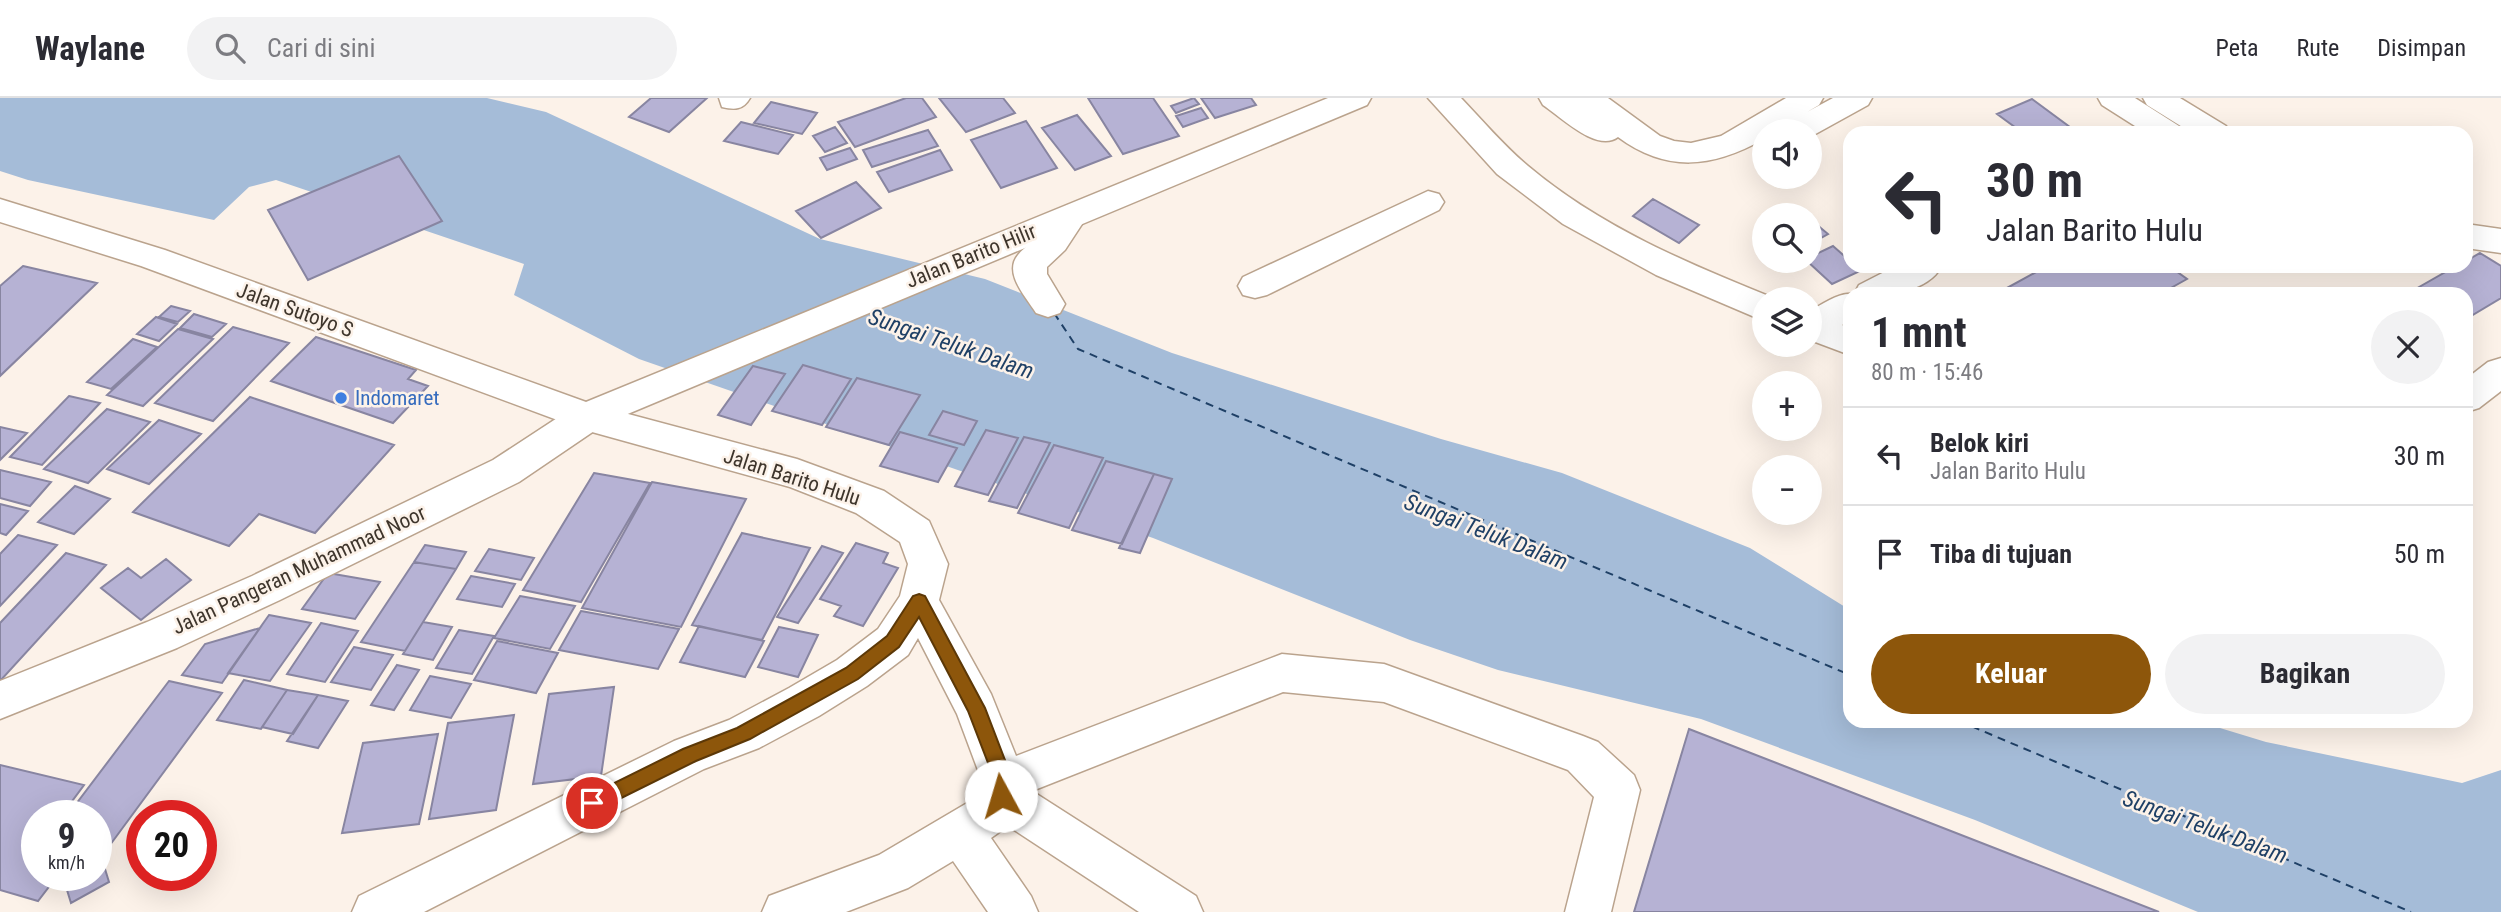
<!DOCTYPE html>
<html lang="id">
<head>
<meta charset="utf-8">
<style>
  :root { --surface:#fff; --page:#f2f2f3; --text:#2b2b33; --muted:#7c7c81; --line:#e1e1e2; --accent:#8d560b }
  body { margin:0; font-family:"Roboto Condensed",sans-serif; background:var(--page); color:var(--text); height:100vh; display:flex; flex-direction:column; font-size:26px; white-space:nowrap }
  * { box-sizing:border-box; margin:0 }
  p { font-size:23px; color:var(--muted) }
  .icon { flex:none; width:38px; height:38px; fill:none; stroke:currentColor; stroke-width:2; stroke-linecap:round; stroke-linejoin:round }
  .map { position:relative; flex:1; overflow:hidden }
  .panel { position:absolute; left:1843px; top:189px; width:630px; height:441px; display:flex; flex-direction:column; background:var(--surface); border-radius:21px; box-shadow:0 7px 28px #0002 }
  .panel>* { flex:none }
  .banner { position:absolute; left:1843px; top:28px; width:630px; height:147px; border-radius:21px; box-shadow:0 7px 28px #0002; background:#fff; color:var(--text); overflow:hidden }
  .fabs { position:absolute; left:1752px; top:21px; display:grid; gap:14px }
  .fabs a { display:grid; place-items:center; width:70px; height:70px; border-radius:50%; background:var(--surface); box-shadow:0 7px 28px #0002; font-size:35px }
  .speed { position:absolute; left:21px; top:702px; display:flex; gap:14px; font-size:35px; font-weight:700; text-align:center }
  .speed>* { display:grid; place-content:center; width:91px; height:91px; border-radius:50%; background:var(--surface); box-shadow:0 7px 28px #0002; line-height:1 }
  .speed small { font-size:18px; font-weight:400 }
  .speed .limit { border:10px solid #d22; background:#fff; color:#111 }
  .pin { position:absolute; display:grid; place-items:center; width:60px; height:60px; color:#fff; margin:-30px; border:4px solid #fff; border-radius:50%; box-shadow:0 2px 7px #0007 }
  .me { position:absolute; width:77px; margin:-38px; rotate:354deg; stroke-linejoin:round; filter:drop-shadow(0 0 5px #0008) }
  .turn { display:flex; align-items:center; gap:24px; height:147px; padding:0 28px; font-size:32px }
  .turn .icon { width:91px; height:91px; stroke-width:2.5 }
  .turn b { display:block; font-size:49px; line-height:60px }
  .round { display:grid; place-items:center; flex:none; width:74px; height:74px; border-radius:37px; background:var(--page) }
  .overview { display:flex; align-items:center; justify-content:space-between; height:119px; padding:0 28px }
  h1 { font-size:42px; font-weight:700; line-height:52px }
  .button { display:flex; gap:14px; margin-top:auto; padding:14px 28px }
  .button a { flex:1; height:80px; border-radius:42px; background:var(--accent); color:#fff; font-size:28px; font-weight:700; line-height:80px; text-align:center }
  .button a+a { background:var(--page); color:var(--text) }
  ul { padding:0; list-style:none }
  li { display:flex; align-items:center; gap:21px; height:98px; padding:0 28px; border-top:2px solid var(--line) }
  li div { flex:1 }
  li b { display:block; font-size:26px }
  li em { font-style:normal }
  header { display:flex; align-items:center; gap:42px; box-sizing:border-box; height:98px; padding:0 35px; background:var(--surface); border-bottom:2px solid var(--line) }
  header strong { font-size:33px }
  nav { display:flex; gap:38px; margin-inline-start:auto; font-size:24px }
  .search { width:490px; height:63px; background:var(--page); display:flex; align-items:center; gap:18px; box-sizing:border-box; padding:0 24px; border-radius:38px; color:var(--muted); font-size:26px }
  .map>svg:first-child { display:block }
  .water { fill:#a5bcd8 }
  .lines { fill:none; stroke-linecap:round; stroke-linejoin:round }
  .ferry { stroke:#1f4066; stroke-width:2; stroke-dasharray:8 6; stroke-linecap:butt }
  .building { fill:#b6b2d4; stroke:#8885a1; stroke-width:2 }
  .minor-casing { stroke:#baa38d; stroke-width:3 }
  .major-casing { stroke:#baa38d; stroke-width:3 }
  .highway-casing { stroke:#baa38d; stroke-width:3 }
  .minor { fill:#fff; fill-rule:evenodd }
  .major { fill:#fff; fill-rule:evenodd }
  .highway { fill:#fff; fill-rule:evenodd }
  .route { fill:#8d560b; stroke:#5c3807; stroke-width:2 }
  .shop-dot { fill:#3f7fe0; stroke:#fcf2e9; stroke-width:2.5 }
  .labels { text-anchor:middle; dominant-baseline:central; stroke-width:5; stroke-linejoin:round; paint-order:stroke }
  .street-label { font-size:21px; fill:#3e352c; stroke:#fcf2e9 }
  .shop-label { font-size:21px; fill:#366cbe; stroke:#fcf2e9; text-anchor:start }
  .water-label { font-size:23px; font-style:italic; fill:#1f4066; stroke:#fcf2e9 }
</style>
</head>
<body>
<header>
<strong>Waylane</strong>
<div class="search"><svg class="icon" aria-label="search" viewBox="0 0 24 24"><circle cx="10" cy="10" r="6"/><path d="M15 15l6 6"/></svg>Cari di sini</div>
<nav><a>Peta</a><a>Rute</a><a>Disimpan</a></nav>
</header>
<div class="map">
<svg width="2501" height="814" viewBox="0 0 2501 814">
  <rect width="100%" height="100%" fill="#fcf2e9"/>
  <path class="water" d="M0,0H487L546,14L820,141L985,181L1172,255L1441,341L1562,375L1750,450L1850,512V623H2197L2266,644L2462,685L2501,672V814H2198L1975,722L1701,621L1498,572L1410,542L1153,440L639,261L514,197L524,166L276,82L249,89L214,122L28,82L0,73Z"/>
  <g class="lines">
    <path class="ferry" d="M1054,215L1078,251L1850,577
      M1959,623L2411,814"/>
  </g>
  <path class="building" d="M651,0H707L669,34L629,19Z
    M906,0H922L936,19L855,49L838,24Z
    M939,0H1003L1015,15L966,34Z
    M1088,0H1153L1179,38L1123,56Z
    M1194,0L1199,6L1176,15L1171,8Z
    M1201,0H1251L1256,7L1215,20Z
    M2032,1L2078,35H2023L1997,16Z
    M771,4L817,15L802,36L754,25Z
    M1201,10L1208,20L1183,29L1176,18Z
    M1077,17L1111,58L1075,72L1042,30Z
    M1026,23L1057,70L1001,90L971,42Z
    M741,24L793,37L778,56L724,43Z
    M835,29L847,45L825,54L813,38Z
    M928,32L938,48L872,69L863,52Z
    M850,50L857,61L827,72L820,60Z
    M940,52L952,72L889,94L877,74Z
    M399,58L442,123L308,182L268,112Z
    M856,84L881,110L821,140L796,113Z
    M1653,101L1699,127L1679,145L1633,118Z
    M1810,121L1828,136L1810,146Z
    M1833,148L1850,163V168H1855L1860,173L1832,186L1807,163H1810V159Z
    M2480,155L2501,168V200L2466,221V196H2407L2456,168H2466V163Z
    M23,168L97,185L0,278V188Z
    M2047,168H2169L2187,181L2160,196H1996Z
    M171,208L190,213L178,224L159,219Z
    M194,216L226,226L212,239L180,230Z
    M156,219L177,226L159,243L137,236Z
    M233,229L289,245L213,323L155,305Z
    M178,231L213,241L143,308L107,297Z
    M316,239L416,272L408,281L428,288L393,325L271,283Z
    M133,241L157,249L111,291L87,284Z
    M803,267L851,281L822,327L772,313Z
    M753,268L785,276L751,327L718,317Z
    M857,280L920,297L889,347L826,329Z
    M69,298L100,305L42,367L10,359Z
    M250,299L394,347L315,435L259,416L229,448L133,414Z
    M107,311L150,324L88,385L44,371Z
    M943,313L977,323L964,347L929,337Z
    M159,322L201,336L149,386L107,371Z
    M0,329L27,335L0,362Z
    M986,332L1018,340L988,397L955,388Z
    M900,334L957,350L938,384L880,368Z
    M1024,339L1050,345L1017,410L989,403Z
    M1054,347L1103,360L1069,430L1018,415Z
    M1106,363L1154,376L1122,446L1072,432Z
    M0,372L51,384L30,408L0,400Z
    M594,375L650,385L581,504L523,492Z
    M1154,376L1172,381L1140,455L1119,450Z
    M652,384L746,401L681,529L582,510Z
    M75,388L110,401L74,436L38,424Z
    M0,406L28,413L6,437L0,435Z
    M742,435L810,450L762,542L692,527Z
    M18,437L57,447L0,508V456Z
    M856,445L888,455L883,465L898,470L863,528L834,518L841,508L820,501Z
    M425,447L466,454L456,471L414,464Z
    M822,448L843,455L798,525L777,519Z
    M489,451L534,460L521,482L475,473Z
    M66,455L106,467L0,583V525Z
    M166,461L191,482L141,522L101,490L128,470L141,480Z
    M414,464L456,471L405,553L361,544Z
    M328,475L380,484L355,521L302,511Z
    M471,478L515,486L502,509L457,501Z
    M520,498L575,508L550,551L494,540Z
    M581,513L679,531L658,571L559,552Z
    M269,517L311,525L270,583L228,575Z
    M423,524L452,529L433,562L403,556Z
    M321,525L358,533L325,584L287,576Z
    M699,528L764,543L745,579L680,564Z
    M779,529L818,537L798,579L758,569Z
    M260,530L222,585L182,577L205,546Z
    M459,532L494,538L472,576L436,570Z
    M497,543L558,555L536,595L474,582Z
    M354,549L393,557L371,592L331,584Z
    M397,567L419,572L394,612L371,607Z
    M430,578L471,586L451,620L410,612Z
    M244,582L287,592L261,631L217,622Z
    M169,583L222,595L110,747L96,744V718H67Z
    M614,589L601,678L533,686L549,596Z
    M287,592L318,597L293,636L262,629Z
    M318,597L348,603L318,650L287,643Z
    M514,617L496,712L429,721L448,625Z
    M1689,631L2159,814H1634Z
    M438,636L419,726L342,735L363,645Z
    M0,667L84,687L61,718H37V749L28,760L37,762V777H58L38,803L0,792Z
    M101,758L109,784L71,805L63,779L96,777V761Z"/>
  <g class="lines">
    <g class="minor-casing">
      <path id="minor" d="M719,0H750C743,12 735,12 722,9Z
        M1428,0H1461C1483,23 1504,48 1528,68C1600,129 1689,166 1776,201H1764V223L1656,177L1563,126L1497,76Z
        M1539,0H1608L1660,38L1674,43L1691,45L1721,38L1786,0H1823L1819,7L1807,14L1833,0H1872L1868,7L1810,39V33H1782L1784,29L1778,33H1764V41C1712,70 1667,75 1618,39C1597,55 1561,19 1543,7Z
        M2098,0H2135L2179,28L2184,35H2146L2102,7Z
        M2143,0H2180L2226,28L2231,35H2192L2147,7Z
        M1428,93L1439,96L1444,104L1439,112L1267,197L1255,200L1243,197L1238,188L1243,179Z
        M1072,106L1084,109L1088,117L1065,152L1047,169V176L1065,206L1060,215L1048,219L1036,215C1026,199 1003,175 1018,157C1025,148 1035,143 1042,135C1052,122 1056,110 1072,106Z
        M2466,126L2501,131V155L2466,150Z
        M1896,168H1942C1924,199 1880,196 1850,196V223L1842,227L1850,230V257L1810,242V213C1823,206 1839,194 1854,196L1859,187Z
        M2501,260V293L2479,310L2466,314V281L2488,264Z
        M587,305L797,361L884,393L929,423L948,466L939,502L991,596L1016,658L1282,556L1384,566L1583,638L1598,644L1634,677L1640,692L1611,814H1565L1594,699L1568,672L1384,604L1283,594L1032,693L1196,798L1203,814H1139L1008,728L991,740L1031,798L1038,814H988L953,763L908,790L846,814H762L769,798L879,757L974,701L982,683L957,616L918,540L908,557L867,588L819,618L759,650L704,671L424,814H352L359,798L674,643L729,622L789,590L837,562L878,531L900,498L908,466L900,444L856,415L790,389L574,329L569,319L574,309Z"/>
    </g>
    <g class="major-casing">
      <path id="major" d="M587,305L600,309L605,319L600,329L519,384L280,502L177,550L0,621V583L147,524L252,478L493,362L574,309Z"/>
    </g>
    <g class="highway-casing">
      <path id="highway" d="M1328,0H1371L1367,7L587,333L141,168L0,124V101L165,152L586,304Z"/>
    </g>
    <use href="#minor" class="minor"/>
    <use href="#major" class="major"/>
    <use href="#highway" class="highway"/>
  </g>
  <path class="route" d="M919,496L925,498L985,610L1013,683L1007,704L1001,707L994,704L991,698L995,683L968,613L919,519L899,549L858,581L750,641L696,663L599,711L592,714L586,711L583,705L586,699L683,651L737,630L846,570L887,538L913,498Z"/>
  <circle class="shop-dot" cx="341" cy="300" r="7"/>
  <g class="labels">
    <g class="street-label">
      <text transform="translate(971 158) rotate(-22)">Jalan Barito Hilir</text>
      <text transform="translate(295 212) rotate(20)">Jalan Sutoyo S</text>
      <text transform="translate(792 379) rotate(18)">Jalan Barito Hulu</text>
      <text transform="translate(299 472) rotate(-25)">Jalan Pangeran Muhammad Noor</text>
    </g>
    <g class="shop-label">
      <text x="355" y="300">Indomaret</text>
    </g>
    <g class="water-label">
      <text transform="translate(951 246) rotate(19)">Sungai Teluk Dalam</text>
      <text transform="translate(1486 434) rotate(21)">Sungai Teluk Dalam</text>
      <text transform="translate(2205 729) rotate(20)">Sungai Teluk Dalam</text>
    </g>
  </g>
</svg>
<div class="fabs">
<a><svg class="icon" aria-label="sound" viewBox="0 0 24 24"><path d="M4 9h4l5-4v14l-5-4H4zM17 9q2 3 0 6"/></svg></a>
<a><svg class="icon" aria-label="search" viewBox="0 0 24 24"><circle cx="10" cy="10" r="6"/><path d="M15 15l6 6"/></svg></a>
<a><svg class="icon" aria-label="layers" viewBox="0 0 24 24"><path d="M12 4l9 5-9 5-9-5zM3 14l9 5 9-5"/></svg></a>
<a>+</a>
<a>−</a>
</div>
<div class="speed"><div>9<small>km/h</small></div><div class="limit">20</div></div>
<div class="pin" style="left:592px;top:705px;background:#d93025"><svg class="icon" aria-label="arrive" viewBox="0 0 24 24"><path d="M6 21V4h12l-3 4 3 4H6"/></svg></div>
<svg class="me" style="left:1001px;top:698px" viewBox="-20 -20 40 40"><circle r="19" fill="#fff"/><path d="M0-13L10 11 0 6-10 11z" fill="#8d560b"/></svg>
<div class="banner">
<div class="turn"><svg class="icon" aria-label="left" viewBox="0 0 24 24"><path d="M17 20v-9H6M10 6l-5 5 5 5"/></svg><div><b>30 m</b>Jalan Barito Hulu</div></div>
</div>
<section class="panel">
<div class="overview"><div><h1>1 mnt</h1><p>80 m · 15:46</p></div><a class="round"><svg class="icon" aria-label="close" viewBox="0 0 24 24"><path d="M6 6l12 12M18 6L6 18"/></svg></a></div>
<ul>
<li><svg class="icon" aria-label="left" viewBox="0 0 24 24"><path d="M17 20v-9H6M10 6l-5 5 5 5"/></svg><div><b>Belok kiri</b><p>Jalan Barito Hulu</p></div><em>30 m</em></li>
<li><svg class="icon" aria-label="arrive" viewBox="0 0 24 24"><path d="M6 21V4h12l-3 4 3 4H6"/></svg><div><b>Tiba di tujuan</b></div><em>50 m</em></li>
</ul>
<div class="button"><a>Keluar</a><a>Bagikan</a></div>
</section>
</div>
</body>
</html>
